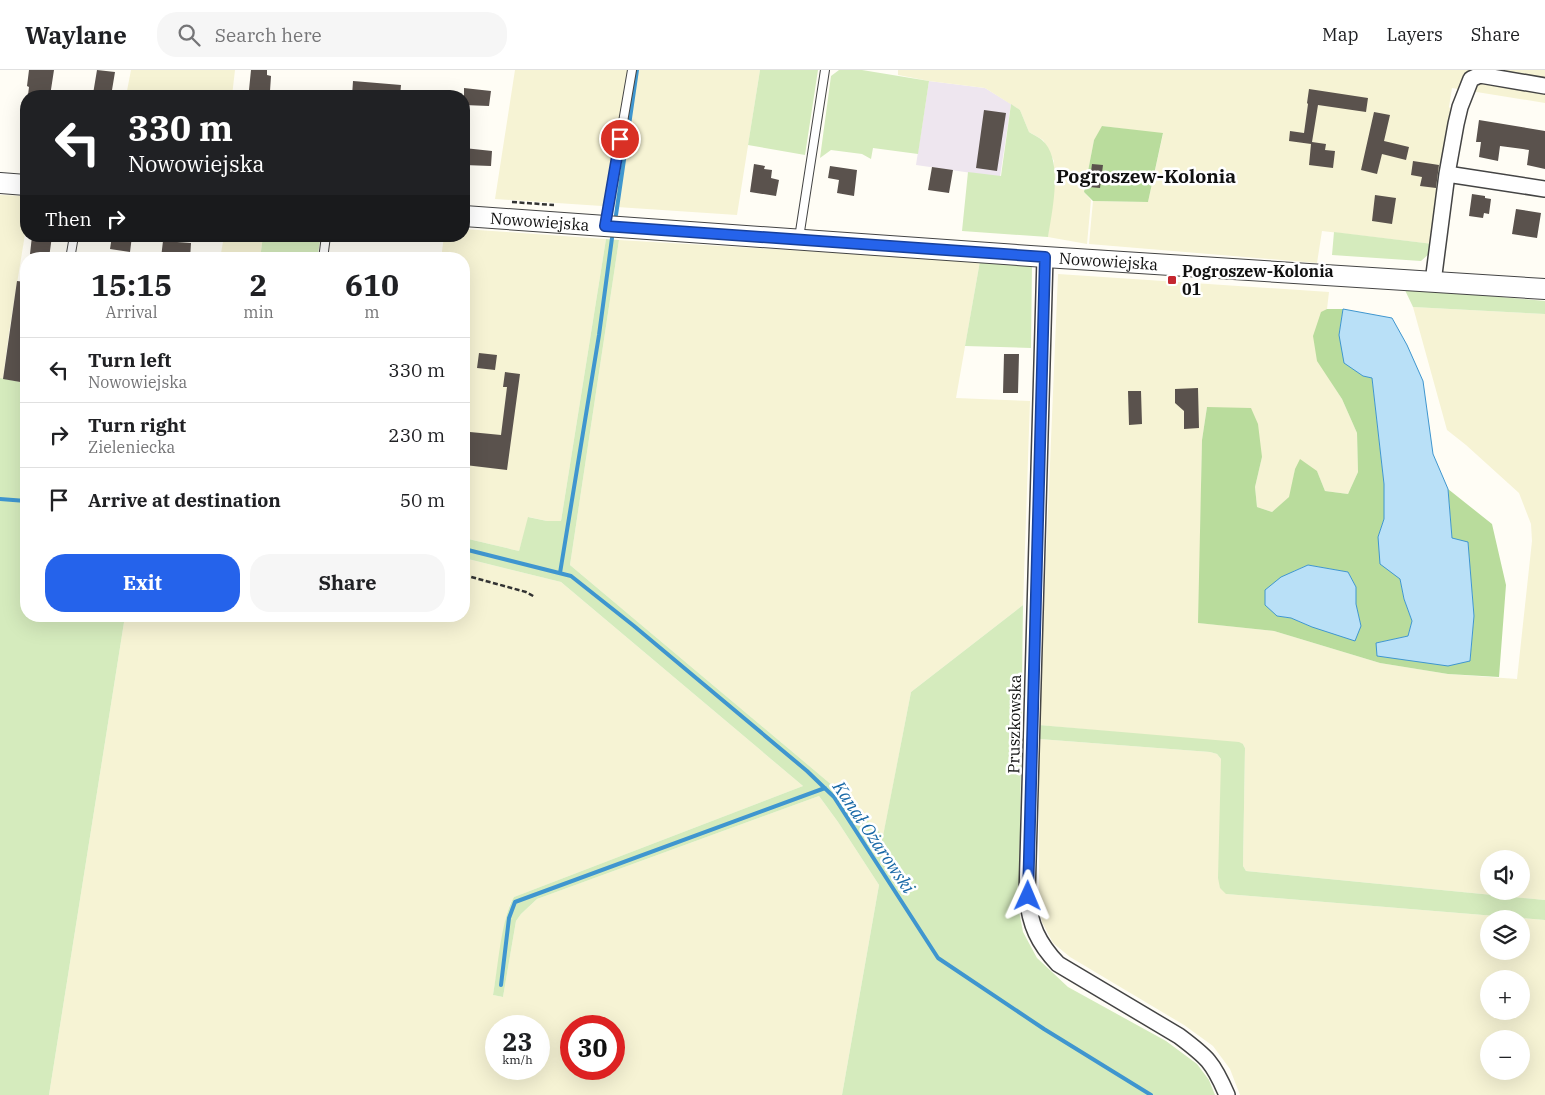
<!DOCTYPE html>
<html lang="en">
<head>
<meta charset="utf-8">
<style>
  :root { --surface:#fff; --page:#f6f6f6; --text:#202124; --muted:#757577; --line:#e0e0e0; --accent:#2563eb }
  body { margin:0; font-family:"IBM Plex Serif",serif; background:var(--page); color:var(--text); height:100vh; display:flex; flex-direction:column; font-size:19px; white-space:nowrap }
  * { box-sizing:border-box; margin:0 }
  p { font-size:16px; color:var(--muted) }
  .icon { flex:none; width:28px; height:28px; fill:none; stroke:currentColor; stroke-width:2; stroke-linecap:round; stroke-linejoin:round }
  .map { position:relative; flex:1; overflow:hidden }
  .drawer { position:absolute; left:20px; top:182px; width:450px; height:370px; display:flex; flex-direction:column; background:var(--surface); border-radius:20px; box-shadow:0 5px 20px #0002 }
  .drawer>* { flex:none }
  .banner { position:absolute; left:20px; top:20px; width:450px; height:152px; border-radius:20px; box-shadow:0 5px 20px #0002; background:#202124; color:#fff; overflow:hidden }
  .fabs { position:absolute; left:1480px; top:780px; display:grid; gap:10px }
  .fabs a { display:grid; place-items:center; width:50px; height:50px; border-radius:50%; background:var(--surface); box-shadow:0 5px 20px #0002; font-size:25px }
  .speed { position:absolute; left:485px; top:945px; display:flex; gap:10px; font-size:25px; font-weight:700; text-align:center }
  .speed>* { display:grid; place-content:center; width:65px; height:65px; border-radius:50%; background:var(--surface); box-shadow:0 5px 20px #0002; line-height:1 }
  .speed small { font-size:12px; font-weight:400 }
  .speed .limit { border:8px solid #d22; background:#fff; color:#111 }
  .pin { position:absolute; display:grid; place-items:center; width:42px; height:42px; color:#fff; margin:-21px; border:2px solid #fff; border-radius:50%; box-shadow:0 1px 5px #0007 }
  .me { position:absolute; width:55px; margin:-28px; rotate:1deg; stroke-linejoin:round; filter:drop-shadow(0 0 4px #0008) }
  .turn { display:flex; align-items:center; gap:18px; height:105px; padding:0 25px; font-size:22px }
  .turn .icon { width:65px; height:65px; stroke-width:2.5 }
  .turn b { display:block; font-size:35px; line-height:42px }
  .then { display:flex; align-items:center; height:48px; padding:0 25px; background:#0003; gap:10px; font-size:19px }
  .eta { display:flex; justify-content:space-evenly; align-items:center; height:85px; text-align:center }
  .eta b { font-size:30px; font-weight:700; line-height:35px }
  .action { display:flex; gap:10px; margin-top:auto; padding:10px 25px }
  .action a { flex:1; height:58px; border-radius:20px; background:var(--accent); color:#fff; font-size:20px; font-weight:700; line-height:58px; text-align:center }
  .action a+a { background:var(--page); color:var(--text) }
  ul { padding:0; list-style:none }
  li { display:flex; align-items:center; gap:15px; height:65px; padding:0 25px; border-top:1px solid var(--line) }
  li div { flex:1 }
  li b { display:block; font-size:19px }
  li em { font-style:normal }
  header { display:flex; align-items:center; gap:30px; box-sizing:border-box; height:70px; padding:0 25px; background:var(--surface); border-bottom:1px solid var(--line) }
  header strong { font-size:24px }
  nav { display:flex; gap:28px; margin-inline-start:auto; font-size:18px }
  .search { width:350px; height:45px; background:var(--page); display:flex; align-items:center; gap:12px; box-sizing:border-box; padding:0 18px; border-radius:20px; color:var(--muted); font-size:19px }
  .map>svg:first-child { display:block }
  .industrial { fill:#eee6ef }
  .farmland { fill:#f6f3d4; fill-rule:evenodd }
  .green { fill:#d5ebbd }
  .forest { fill:#b9dc9c; fill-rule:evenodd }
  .water { fill:#b9e0f7; stroke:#3f96cf }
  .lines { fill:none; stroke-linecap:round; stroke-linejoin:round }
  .stream { stroke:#3f96cf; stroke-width:4 }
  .building { fill:#5a524d }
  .service-casing { stroke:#444; stroke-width:10 }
  .minor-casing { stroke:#444; stroke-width:18 }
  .tertiary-casing { stroke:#444; stroke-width:22 }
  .path { stroke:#333; stroke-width:2.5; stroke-dasharray:5 2.5; stroke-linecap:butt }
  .service { stroke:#fff; stroke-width:8 }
  .minor { stroke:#fff; stroke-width:15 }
  .tertiary { stroke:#fff; stroke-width:20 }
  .route-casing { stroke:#184099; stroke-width:12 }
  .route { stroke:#2563eb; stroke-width:9 }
  .poi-dot { fill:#c4262e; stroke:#fff; stroke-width:2 }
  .labels { text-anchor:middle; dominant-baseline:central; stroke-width:5; stroke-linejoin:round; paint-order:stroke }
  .street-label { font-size:16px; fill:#111; stroke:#fff }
  .poi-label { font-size:16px; font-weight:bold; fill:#111; stroke:#fff; text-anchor:start }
  .water-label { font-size:18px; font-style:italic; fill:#1768a6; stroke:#fff }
  .quarter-label { font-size:19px; font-weight:bold; fill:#111; stroke:#fff }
</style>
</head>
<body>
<header>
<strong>Waylane</strong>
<div class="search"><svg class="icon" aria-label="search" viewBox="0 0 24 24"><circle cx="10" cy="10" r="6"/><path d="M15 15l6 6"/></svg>Search here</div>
<nav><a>Map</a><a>Layers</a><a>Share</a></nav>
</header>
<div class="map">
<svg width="1545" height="1025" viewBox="0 0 1545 1025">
  <rect width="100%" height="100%" fill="#fffdf5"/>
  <path class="industrial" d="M929,11L985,18L1011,34L1000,107L916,95Z"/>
  <path class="farmland" d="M131,0H235L232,26H126Z
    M515,0H760L737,145L495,129Z
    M898,0H1545V33L1452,18L1449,37L1452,42L1433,174L1322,161L1317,193L1089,174L1093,131L1148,132L1163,64L1103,56L1094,70L1084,122L1091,130L1087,174L1048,167L1054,91L1043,70L1029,62L1020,40L985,18L929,11L898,5Z
    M0,125L26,126V158L9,263L3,309L0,308Z
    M464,159L606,169L561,451H547L529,447L519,481L464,468V189H441L444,166H464Z
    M224,166H263L260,189H220Z
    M619,170L980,191L956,328L1030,331L1023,535L911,622L883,767L839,721L570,495Z
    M1058,204L1329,222L1327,239L1321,243L1318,291L1342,329L1357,363L1358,402L1348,424L1325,421L1317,401L1295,399L1290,427L1272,442L1257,437L1255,417L1262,387L1207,337L1202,370L1199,553L1274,561L1380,593L1448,604L1517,609L1532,471L1531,454L1519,423L1466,375L1447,360L1413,237L1545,244V830L1246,801L1243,796L1245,678L1243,674L1039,655ZM1489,789H1521V821H1489Z
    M464,488L561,512L803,716L514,827L510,834L506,847L493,925L503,927L516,851L521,844L537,829L819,726L838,752L879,815L842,1025H49L125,546H464ZM496,956H539V999H496ZM571,956H614V999H571Z
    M1039,669L1210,682L1217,684L1221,689L1226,824L1545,850V1025H1240L1230,999L1213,976L1184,955L1070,887L1053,873L1042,852L1039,833ZM1489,849H1521V881H1489ZM1489,909H1521V941H1489ZM1489,969H1521V1001H1489Z"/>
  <path class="green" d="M760,0H818L805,85L748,75Z
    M839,0H862L929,11L918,84L873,78L871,89L862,84L831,80L820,88L831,6Z
    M1011,34L1020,40L1029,62C1033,65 1039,67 1042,70C1064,89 1052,141 1048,167L962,161L968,102L1001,106Z
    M1334,162L1433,174L1431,182L1421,191L1332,185Z
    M263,166H321L317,189H260Z
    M606,169L619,170L570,495L839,721L883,766L911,622L1023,535L1019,841L1023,862L1037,888L1068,917L1166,971L1197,994L1209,1010L1215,1025H842L879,815L838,752L819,726L537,829L521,844L516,851L503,927L493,925C498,898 501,849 514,827L803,716L561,512L464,488V468L519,481L528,447L547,451H561Z
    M980,191L1032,195L1031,278L965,276Z
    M1404,218L1545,231V244L1413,237Z
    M0,308L26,313V546H125L49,1025H0Z
    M1039,655L1239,672L1243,674L1245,678L1243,796L1246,801L1545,830V850L1226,824L1220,818L1218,808L1221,689L1217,684L1210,682L1039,669Z"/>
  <path class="forest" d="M1102,56L1163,63L1148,132L1093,131L1084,122L1094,70Z
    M1327,239H1343L1339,265L1363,306L1372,307L1384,414V449L1378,467L1400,509L1404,529L1412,551L1408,566L1376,573L1470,591L1474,546L1468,473L1452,468L1448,419L1492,454L1506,515L1499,607L1448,604L1380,593L1274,561L1198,553L1202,370L1207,337L1251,338L1258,354L1262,387L1255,417L1257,437L1272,442L1289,427L1295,399L1300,389L1317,401L1325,421L1348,424L1358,402L1357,363L1342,329L1317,291L1313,266L1321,242ZM1308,495L1348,502L1356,517V534L1361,556L1312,557L1291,548L1277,546L1294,501Z"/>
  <path class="water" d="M1343,239L1392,248L1407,275L1423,311L1433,384L1448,419L1452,468L1468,472L1474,546L1470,591L1448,596L1377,586L1376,573L1408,566L1412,551L1404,529L1400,509L1380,494L1378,467L1384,449V414L1372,308L1363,306L1344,293L1339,265Z
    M1308,495L1348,502L1356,517V534L1361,556L1355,571L1312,557L1291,548L1277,546L1265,535V520L1281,507Z"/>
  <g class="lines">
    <path class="stream" d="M616,145L637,0
      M0,429L26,431
      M464,479L571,506L634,556L807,701L834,727L938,888L1044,959L1151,1025
      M560,503L599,265L612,168
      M501,915L509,848L515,832L825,718"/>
  </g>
  <path class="building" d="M29,0H54L50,26L28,25L29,17L27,16Z
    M97,0L115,2L111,26L93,24Z
    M251,0H267V5L271,6L270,21L249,20Z
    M353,11L401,15L400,26H352Z
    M464,18L491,21L489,36L464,35Z
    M1309,19L1368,28L1366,42L1318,35L1312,72L1326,74L1325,80L1335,81L1333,98L1309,95L1311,74L1289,71L1290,61L1304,63L1308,34L1307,33Z
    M984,40L1006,43L997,101L976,98Z
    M1374,42L1390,45L1384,71L1409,77L1406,90L1382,84L1377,104L1361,100Z
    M1479,50L1545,61V99L1527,95L1529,80L1523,79L1500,76L1498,91L1479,87L1481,72H1476Z
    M464,78L492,81L491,96L464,95Z
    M1413,91L1439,95L1436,118L1420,116L1422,107L1411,105Z
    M754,94L765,96L764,99L772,100L771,108L779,110L776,126L750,122Z
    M1092,94L1103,95L1100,118L1089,117Z
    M830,96L857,100L854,126L837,123L839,110L828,108Z
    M932,97L953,100L949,123L928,120Z
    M1472,124L1485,126V128L1491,129L1489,144L1484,143L1483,148L1469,146Z
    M1375,125L1396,128L1392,154L1372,151Z
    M1516,139L1541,143L1537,168L1512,164Z
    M32,166H52L49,188L30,184Z
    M112,166H132L130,182L110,179Z
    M163,171L191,173L190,189L161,188Z
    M17,211L26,212V313L3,309Z
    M479,283L497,285L495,300L477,298Z
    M1004,284H1019L1018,323H1003Z
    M505,302L520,304L507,400L465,395L470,362L501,365L507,317H503Z
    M1198,318L1199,358L1184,359V341L1175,333V319Z
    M1128,321H1141L1142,354L1129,355Z"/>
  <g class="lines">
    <g class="service-casing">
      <path id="service" d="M605,156L632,0
        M799,168L825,0
        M70,189L74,166
        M323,189L326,166"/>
    </g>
    <g class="minor-casing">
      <path id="minor" d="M1447,104L1545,119
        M1045,187L1027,826C1030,855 1038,873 1058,894L1179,966C1207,987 1213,992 1227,1025
        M1433,212L1447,104L1456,54L1460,37L1471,9L1480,5L1545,16"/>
    </g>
    <g class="tertiary-casing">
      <g id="tertiary">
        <path d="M0,113L26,115"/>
        <path id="s1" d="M464,146L1045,187L1545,219"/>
      </g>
    </g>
    <path class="path" d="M512,132L554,135
      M464,505L526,522L535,527"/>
    <use href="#service" class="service"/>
    <use href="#minor" class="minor"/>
    <use href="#tertiary" class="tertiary"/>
  </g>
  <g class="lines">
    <g class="route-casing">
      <path id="route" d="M620,69L605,156L1045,187L1028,826"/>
    </g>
    <use href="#route" class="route"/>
  </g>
  <rect class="poi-dot" x="1167" y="205" width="10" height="10" rx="2.5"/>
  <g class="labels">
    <g class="street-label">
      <text stroke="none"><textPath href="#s1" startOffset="76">Nowowiejska</textPath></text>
      <text stroke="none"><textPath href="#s1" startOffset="646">Nowowiejska</textPath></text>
      <text transform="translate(1014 654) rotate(-89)">Pruszkowska</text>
    </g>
    <g class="poi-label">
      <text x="1182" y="201">Pogroszew-Kolonia<tspan x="1182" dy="18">01</tspan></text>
    </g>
    <g class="water-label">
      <text transform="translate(874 767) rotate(56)">Kanał Ożarowski</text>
    </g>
    <g class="quarter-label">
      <text x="1146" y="106">Pogroszew-Kolonia</text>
    </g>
  </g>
</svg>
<div class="fabs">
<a><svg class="icon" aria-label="sound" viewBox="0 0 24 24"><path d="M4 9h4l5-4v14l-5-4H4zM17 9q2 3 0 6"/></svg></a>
<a><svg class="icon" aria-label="layers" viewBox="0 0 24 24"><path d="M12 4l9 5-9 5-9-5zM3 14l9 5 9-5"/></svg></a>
<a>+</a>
<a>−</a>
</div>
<div class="speed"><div>23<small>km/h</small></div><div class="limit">30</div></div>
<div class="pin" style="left:620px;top:69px;background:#d93025"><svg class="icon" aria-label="arrive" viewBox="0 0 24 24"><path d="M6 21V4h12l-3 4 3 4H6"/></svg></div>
<svg class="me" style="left:1028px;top:826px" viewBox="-20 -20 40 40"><path d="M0-17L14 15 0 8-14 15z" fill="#2563eb" stroke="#fff" stroke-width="4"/></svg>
<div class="banner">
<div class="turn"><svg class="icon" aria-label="left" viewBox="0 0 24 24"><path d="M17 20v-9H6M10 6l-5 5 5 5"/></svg><div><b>330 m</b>Nowowiejska</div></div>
<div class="then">Then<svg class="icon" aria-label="right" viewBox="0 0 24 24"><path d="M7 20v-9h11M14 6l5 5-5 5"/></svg></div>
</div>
<section class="drawer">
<div class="eta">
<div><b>15:15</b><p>Arrival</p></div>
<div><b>2</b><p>min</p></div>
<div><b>610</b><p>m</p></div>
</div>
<ul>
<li><svg class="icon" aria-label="left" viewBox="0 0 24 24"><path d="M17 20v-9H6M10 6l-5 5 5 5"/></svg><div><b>Turn left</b><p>Nowowiejska</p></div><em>330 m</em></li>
<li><svg class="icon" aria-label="right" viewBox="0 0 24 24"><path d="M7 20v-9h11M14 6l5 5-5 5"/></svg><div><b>Turn right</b><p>Zieleniecka</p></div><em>230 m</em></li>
<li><svg class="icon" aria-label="arrive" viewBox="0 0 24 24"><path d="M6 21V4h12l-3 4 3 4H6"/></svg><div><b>Arrive at destination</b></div><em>50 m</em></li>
</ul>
<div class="action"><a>Exit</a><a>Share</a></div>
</section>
</div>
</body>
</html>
